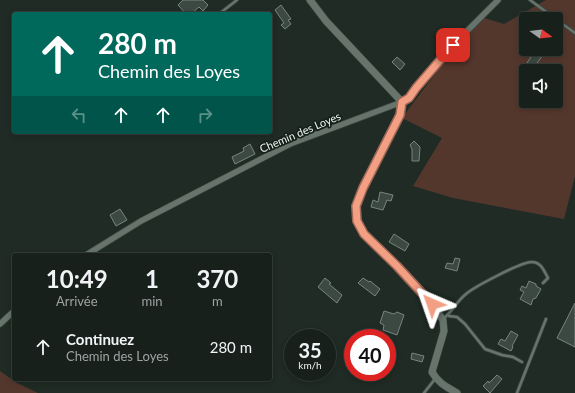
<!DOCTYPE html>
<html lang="fr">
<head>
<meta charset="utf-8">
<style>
  :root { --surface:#17201b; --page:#242d28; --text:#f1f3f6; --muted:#9ea3a3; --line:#363e3a }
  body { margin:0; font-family:Lato,sans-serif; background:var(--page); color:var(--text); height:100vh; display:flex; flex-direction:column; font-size:15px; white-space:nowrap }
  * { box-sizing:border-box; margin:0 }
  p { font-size:13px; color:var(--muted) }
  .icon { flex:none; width:22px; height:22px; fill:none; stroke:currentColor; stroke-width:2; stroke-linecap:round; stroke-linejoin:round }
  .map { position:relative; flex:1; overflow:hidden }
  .details { position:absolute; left:12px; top:253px; width:260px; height:128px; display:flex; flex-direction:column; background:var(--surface); border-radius:4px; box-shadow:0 2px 6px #0003,0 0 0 1px var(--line) }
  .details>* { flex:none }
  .hud { position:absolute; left:12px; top:12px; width:260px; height:122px; border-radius:4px; box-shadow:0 2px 6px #0003,0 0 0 1px var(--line); background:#00695c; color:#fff; overflow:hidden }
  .needle { width:26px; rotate:105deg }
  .buttons { position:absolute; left:519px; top:12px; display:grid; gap:8px }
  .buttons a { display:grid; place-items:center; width:44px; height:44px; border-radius:4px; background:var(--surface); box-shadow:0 2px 6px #0003,0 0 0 1px var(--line); font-size:20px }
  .speed { position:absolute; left:284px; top:329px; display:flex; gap:8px; font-size:20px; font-weight:700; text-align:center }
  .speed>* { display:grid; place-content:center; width:52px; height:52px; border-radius:50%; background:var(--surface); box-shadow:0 2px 6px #0003,0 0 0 1px var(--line); line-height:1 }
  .speed small { font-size:10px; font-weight:400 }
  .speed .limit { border:6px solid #d22; background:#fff; color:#111 }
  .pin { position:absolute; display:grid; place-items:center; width:34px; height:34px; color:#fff; margin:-17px; border-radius:8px; box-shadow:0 2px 6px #0006 }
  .me { position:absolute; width:44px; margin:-22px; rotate:317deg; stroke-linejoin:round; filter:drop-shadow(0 0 3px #0008) }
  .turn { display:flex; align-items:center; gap:14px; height:84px; padding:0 20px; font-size:18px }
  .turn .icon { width:52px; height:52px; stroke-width:2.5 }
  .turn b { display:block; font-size:28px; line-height:34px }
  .lanes { display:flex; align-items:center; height:38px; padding:0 20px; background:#0003; justify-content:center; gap:20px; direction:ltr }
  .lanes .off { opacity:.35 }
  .eta { display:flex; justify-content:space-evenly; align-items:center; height:68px; text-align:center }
  .eta b { font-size:24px; font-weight:700; line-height:28px }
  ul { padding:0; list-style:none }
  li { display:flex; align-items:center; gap:12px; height:52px; padding:0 20px }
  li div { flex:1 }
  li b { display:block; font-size:15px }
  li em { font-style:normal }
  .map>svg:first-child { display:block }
  .green { fill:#54372c; fill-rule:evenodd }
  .building { fill:#3c4942; stroke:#77857d }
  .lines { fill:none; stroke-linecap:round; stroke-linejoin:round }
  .service-casing { stroke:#3b4540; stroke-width:4 }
  .minor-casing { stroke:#3b4540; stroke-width:7 }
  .tertiary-casing { stroke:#3b4540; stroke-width:8 }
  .service { stroke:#66746c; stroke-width:2.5 }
  .minor { stroke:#66746c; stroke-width:5.5 }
  .tertiary { stroke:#66746c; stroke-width:7 }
  .route-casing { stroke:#9e6755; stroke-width:10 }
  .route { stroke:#f39f83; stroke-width:7 }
  .labels { text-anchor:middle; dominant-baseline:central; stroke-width:3.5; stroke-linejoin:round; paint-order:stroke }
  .street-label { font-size:11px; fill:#eff6f2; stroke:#16211b }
</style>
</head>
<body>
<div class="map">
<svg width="575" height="393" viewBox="0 0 575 393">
  <rect width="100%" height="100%" fill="#1f2b24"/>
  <path class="green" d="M546,0H575V176L564,219L453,198L413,186L442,138L402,118L478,16L504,24ZM526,19H556V49H526ZM526,71H556V101H526Z
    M0,371L17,383L38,393H0Z"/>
  <path class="building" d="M183,0H203L208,5L203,11L199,7L191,14H186L178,5Z
    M281,5L291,19L288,20L291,24L285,29L281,25L284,23L275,10Z
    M529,49H541L545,52L535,66L527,63L534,52Z
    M397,57L405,64L400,70L392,62Z
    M414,141L420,147L419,161H412V149L410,145Z
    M250,144L255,154L235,164L232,157L244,151L243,148Z
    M380,192L393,195L391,201L387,200L383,210L371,207L373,200L378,202Z
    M120,209L127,220L116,226L110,215Z
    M394,234L409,244L405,251L389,242Z
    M455,258L460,259L457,271L445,268L447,263L453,264Z
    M325,278L331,283L329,284L342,295L337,303L318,287Z
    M363,278L369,282L370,281L380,289L375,296L358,283Z
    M529,281L536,284V286L541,289L536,298L533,299L531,305L520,299L524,292L520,290L522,286L526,288Z
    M575,303V347L557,338Z
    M384,311L394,314L397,312L404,315L397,335L383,330L384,325L380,323Z
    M511,331L518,335L512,346L513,347L511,351L498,344L501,339L505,341Z
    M412,353L424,356L422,362L411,359Z
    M497,375L502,379L490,393L483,386L488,381L489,383Z"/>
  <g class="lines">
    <g class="service-casing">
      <path id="service" d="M530,0L575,33
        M219,14L237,0
        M449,316L457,317L465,324L485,349L502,355L513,357L522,362
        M443,319C452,312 457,301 466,294C474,287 523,261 532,262C541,262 544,271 548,278L543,283
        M424,393L435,379
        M517,393L546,319"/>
    </g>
    <g class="minor-casing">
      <path id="minor" d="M86,255L141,221L290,144L402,102L409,98L453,45L498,0
        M0,324L14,311"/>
    </g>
    <g class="tertiary-casing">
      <path id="tertiary" d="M310,0L326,21L402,102L400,115L363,188L357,206V221L364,234L397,266L432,304L443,320L444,331L432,372C438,383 447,387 457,393"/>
    </g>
    <use href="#service" class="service"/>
    <use href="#minor" class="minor"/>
    <use href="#tertiary" class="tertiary"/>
  </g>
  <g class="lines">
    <g class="route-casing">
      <path id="route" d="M432,304L397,266L364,234L357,221L356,206L363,188L400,115L402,102L409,98L416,88L453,45"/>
    </g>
    <use href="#route" class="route"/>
  </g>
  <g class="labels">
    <g class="street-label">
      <text transform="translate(300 132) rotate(-23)">Chemin des Loyes</text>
    </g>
  </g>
</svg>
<div class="buttons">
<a><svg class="needle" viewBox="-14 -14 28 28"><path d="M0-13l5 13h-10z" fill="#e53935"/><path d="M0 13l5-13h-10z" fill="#9ea3a3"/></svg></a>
<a><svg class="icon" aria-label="sound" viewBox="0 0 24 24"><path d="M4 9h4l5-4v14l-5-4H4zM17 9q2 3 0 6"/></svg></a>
</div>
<div class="speed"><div>35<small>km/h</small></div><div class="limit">40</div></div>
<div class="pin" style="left:453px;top:45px;background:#d93025"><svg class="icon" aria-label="arrive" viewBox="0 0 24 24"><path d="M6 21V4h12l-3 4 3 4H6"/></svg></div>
<svg class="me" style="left:432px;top:304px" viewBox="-20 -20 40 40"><path d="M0-17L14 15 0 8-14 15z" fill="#f39f83" stroke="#fff" stroke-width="4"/></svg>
<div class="hud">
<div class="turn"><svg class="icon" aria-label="ahead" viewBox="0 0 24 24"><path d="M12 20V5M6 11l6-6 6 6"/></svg><div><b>280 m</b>Chemin des Loyes</div></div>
<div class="lanes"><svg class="icon off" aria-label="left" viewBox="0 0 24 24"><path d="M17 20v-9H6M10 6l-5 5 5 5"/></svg><svg class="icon" aria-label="ahead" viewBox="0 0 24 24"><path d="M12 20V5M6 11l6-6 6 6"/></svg><svg class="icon" aria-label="ahead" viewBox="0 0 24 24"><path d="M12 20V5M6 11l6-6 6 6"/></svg><svg class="icon off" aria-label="right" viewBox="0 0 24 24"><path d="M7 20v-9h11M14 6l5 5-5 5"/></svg></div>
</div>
<section class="details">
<div class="eta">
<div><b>10:49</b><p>Arrivée</p></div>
<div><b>1</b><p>min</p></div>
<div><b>370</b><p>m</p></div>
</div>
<ul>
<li><svg class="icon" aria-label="ahead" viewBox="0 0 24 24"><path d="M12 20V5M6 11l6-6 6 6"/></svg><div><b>Continuez</b><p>Chemin des Loyes</p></div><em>280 m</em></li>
</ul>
</section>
</div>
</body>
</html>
